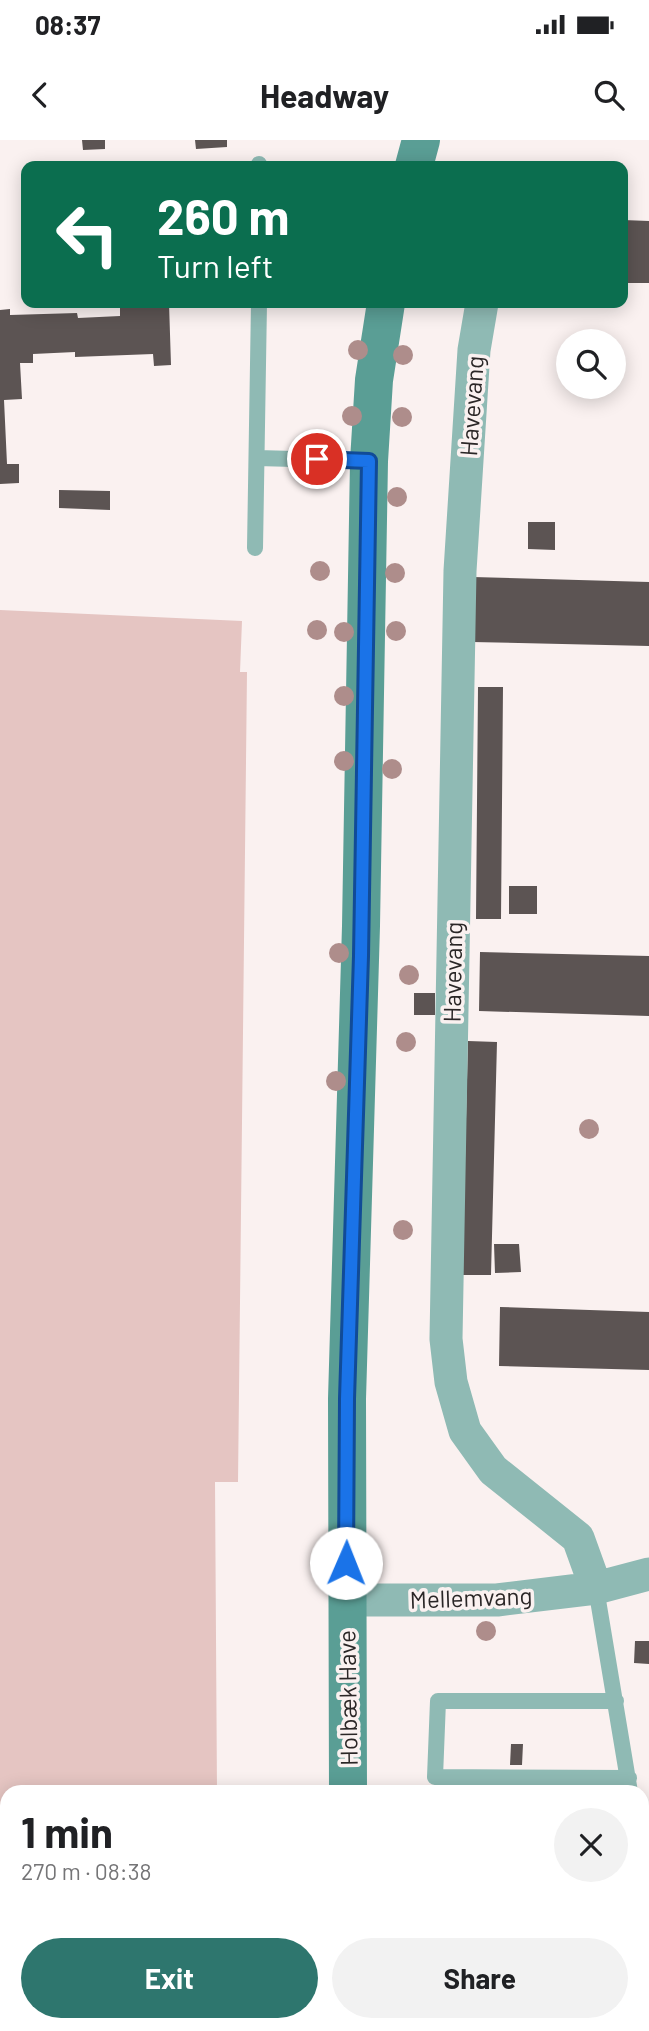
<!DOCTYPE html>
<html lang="en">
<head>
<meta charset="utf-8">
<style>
  :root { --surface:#fff; --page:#f2f2f2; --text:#202124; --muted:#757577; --accent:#2e766e }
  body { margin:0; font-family:Barlow,sans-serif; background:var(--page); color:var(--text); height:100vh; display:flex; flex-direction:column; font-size:26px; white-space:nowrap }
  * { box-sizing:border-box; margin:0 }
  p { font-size:23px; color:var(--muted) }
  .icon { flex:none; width:38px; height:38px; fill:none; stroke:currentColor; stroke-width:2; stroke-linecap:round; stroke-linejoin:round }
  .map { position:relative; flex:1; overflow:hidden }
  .details { position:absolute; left:0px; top:1645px; width:649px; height:247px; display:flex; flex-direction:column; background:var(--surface); border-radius:21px 21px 0 0; box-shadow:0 4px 18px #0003 }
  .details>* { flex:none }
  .hud { position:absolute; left:21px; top:21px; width:607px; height:147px; border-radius:14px; box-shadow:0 4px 18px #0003; background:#0b6e4f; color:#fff; overflow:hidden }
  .controls { position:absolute; left:556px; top:189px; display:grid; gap:14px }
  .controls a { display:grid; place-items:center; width:70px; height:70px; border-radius:50%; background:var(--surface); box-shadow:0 4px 18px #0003; font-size:35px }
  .pin { position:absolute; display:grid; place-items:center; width:60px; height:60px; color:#fff; margin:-30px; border:4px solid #fff; border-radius:50%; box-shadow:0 2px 7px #0007 }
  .me { position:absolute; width:77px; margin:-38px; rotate:1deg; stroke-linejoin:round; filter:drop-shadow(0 0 5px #0008) }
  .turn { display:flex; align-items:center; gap:24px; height:147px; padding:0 21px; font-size:32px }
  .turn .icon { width:91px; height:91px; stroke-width:2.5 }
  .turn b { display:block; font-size:49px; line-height:60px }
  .round { display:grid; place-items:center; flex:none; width:74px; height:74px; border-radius:37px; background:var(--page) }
  .head { display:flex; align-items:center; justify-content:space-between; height:119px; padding:0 21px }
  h1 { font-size:42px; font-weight:700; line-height:52px }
  .button { display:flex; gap:14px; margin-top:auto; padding:14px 21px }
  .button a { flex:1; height:80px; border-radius:42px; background:var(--accent); color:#fff; font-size:28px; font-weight:700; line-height:80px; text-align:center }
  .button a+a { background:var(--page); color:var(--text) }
  .status { display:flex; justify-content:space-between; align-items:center; height:49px; padding:0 35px; background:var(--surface); direction:ltr }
  .status svg { height:19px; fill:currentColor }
  header { display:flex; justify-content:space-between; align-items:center; height:91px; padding:0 21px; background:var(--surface); font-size:32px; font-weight:700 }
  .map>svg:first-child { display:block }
  .green { fill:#e5c5c2 }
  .building { fill:#5c5453 }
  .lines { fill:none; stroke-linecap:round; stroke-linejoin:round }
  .lane { stroke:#8fbab4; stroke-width:16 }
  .street { stroke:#8fbab4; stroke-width:33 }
  .secondary { stroke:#5a9e95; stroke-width:38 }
  .tree { fill:#ae8d8b }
  .route-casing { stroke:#114b97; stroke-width:18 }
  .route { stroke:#1a73e8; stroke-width:12 }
  .labels { text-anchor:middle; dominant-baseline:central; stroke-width:7; stroke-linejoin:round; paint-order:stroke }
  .street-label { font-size:24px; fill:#2a2626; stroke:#faf1f0 }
</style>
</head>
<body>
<div class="status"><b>08:37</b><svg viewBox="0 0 49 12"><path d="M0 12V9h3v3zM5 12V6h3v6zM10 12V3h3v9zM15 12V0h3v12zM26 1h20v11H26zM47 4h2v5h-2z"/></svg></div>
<header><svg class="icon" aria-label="back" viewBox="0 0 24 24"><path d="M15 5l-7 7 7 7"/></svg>Headway<svg class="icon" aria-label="search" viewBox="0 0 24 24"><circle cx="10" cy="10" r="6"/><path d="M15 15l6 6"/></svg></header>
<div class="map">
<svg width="649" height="1891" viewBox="0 0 649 1891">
  <rect width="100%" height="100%" fill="#faf1f0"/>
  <path class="green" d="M0,470L242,481L240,532H247L238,1342H215L217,1652H7V1740H0Z"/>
  <path class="building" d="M82,0H105V9L83,10Z
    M195,0H227V7L196,9Z
    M623,80L649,81V143H623Z
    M131,163H169L171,225L154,226L153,214L75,217V212L33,214V223H20L22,259L4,260L7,324H19V343L0,344V170L10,169V175L77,173L78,178L120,176V165Z
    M59,350L110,351V370L59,368Z
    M528,382H555V410L528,409Z
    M473,437L649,442V506L472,502Z
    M478,547H503L501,779H476Z
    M509,746H537V774H509Z
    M480,812L649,816V876L479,871Z
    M414,853H435V875H414Z
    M468,901L497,902L491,1135H462Z
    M494,1104H519L521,1132L495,1133Z
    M500,1167L649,1172V1230L499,1226Z
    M635,1501H649V1524L634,1523Z
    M511,1604H523L522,1625H510Z
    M428,1885H495V1891H428Z"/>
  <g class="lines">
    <path class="lane" d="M259,26V24
      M257,318L369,321
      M255,408L259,163
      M596,1448L630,1652
      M616,1561H438L435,1637L629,1638
      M0,1780H7
      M633,1891V1885"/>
    <path class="street" d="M482,163L474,210L460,431L446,1199L451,1242L465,1291L493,1330L578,1398L596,1448
      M346,1460H497L596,1448L649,1434"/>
    <path class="secondary" d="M414,26L421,0
      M348,1652L347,1259L361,786L369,321L374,240L386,163
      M356,1885V1891"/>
  </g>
  <g class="tree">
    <circle cx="358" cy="210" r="10"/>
    <circle cx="403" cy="215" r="10"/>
    <circle cx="352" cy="276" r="10"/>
    <circle cx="402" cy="277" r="10"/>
    <circle cx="397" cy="357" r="10"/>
    <circle cx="320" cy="431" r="10"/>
    <circle cx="395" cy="433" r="10"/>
    <circle cx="317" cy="490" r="10"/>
    <circle cx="396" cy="491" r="10"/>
    <circle cx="344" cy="492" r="10"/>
    <circle cx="344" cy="556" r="10"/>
    <circle cx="344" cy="621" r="10"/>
    <circle cx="392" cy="629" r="10"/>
    <circle cx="339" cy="813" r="10"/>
    <circle cx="409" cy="835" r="10"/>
    <circle cx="406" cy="902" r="10"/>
    <circle cx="336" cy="941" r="10"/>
    <circle cx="589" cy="989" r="10"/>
    <circle cx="403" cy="1090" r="10"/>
    <circle cx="486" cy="1491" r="10"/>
  </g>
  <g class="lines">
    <g class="route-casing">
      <path id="route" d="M317,319L369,321L361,816L347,1259L346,1423"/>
    </g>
    <use href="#route" class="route"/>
  </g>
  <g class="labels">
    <g class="street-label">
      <text transform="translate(471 266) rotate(-86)">Havevang</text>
      <text transform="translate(452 832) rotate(-89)">Havevang</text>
      <text transform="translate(471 1457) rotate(-2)">Mellemvang</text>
      <text transform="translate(347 1558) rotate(-91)">Holbæk Have</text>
    </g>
  </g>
</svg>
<div class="controls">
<a><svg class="icon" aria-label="search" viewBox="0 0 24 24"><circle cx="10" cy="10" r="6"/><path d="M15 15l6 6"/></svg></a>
</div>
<div class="pin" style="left:317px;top:319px;background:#d93025"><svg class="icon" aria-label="arrive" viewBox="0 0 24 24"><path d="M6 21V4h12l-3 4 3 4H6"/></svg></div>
<svg class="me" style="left:346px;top:1423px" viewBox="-20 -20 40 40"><circle r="19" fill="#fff"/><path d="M0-13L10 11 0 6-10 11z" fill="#1a73e8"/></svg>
<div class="hud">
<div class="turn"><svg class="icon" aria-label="left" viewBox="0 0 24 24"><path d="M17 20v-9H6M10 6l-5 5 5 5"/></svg><div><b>260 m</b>Turn left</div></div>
</div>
<section class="details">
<div class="head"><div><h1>1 min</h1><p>270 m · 08:38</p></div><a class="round"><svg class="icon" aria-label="close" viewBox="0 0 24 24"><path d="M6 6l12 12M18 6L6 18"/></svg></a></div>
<div class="button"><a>Exit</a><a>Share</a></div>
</section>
</div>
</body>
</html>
